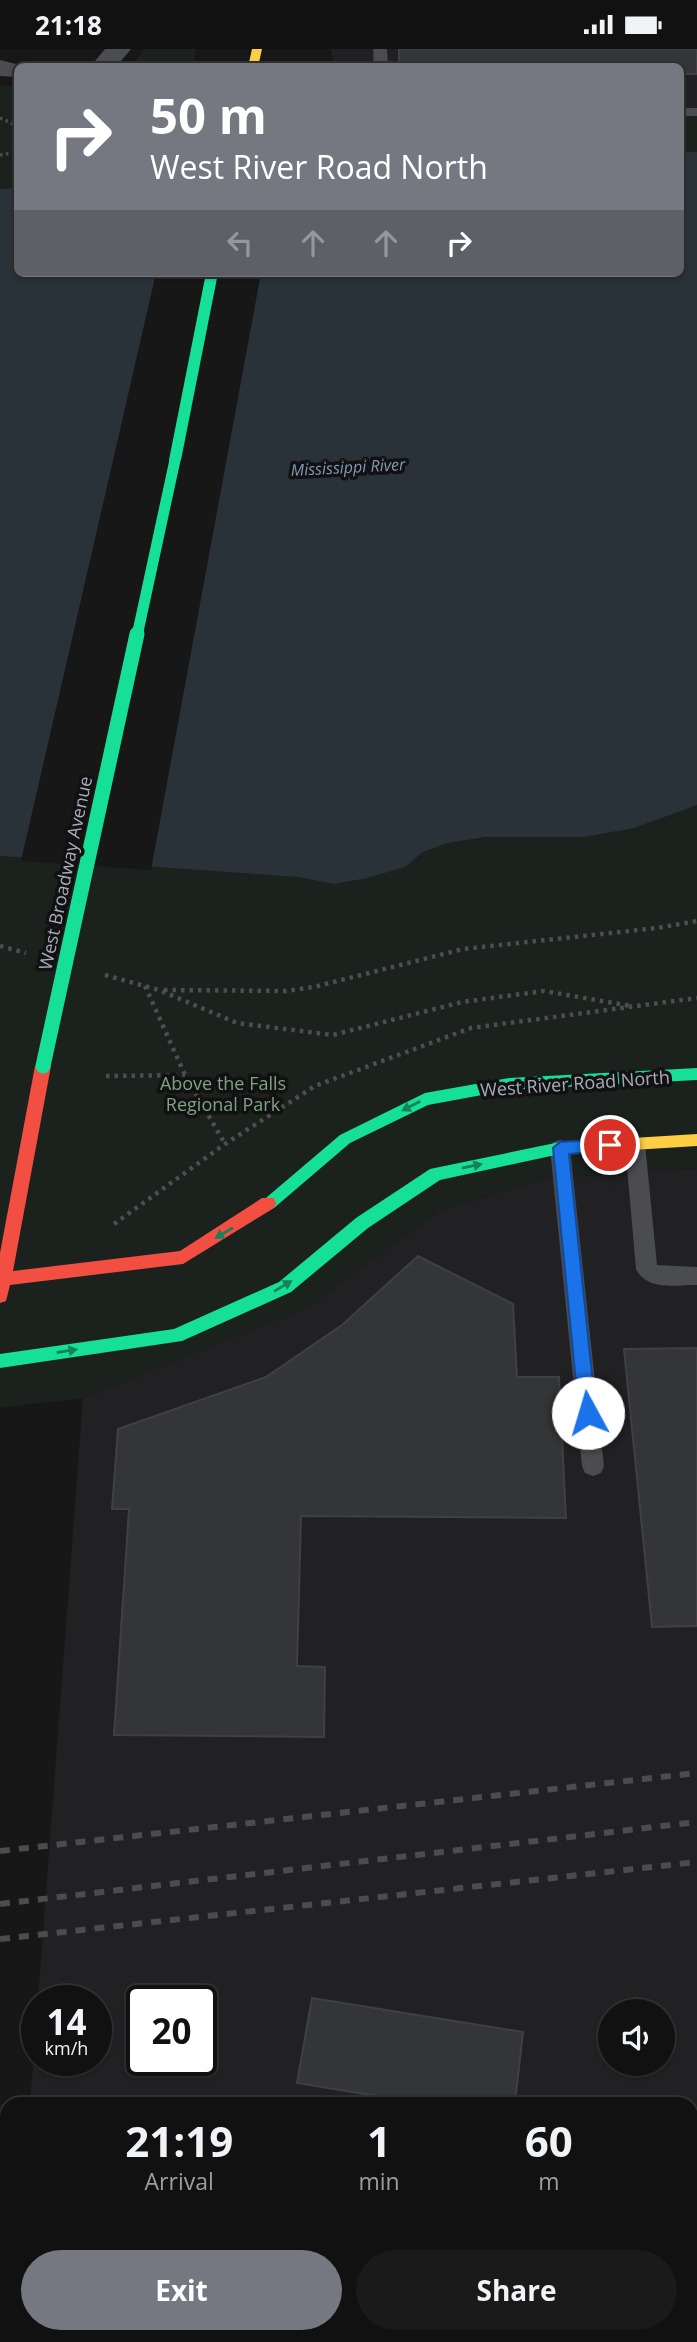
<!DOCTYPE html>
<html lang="en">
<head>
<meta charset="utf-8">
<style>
  :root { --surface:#111; --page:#1a1a1a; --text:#f1f3f6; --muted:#9c9d9f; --line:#303131; --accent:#757880 }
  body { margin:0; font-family:"Open Sans",sans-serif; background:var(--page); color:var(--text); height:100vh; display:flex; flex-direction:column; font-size:26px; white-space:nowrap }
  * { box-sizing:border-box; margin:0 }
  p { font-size:23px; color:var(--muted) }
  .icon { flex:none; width:38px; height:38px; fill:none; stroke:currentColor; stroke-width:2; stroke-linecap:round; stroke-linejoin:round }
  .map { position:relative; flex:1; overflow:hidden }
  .details { position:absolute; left:0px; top:2048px; width:698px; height:247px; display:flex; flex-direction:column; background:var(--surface); border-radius:21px 21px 0 0; box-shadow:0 2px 5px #0004,0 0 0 2px var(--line) }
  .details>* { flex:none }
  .top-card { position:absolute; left:14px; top:14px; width:670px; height:214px; border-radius:10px; box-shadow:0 2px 5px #0004,0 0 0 2px var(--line); background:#757880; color:#fff; overflow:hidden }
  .buttons { position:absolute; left:598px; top:1950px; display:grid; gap:14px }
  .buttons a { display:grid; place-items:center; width:77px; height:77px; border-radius:50%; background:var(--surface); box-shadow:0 2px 5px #0004,0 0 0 2px var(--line); font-size:35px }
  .speed { position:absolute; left:21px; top:1936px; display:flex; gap:14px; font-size:35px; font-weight:700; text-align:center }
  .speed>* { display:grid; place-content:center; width:91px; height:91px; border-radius:50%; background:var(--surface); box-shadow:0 2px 5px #0004,0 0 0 2px var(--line); line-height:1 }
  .speed small { font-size:18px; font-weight:400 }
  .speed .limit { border:4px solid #111; border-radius:10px; background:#fff; color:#111 }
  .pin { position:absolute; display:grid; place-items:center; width:60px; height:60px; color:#fff; margin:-30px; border:4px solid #fff; border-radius:50%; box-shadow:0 2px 7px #0007 }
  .me { position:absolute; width:77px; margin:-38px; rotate:354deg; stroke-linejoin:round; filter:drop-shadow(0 0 5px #0008) }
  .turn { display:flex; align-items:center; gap:24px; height:147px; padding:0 21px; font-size:32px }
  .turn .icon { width:91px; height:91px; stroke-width:2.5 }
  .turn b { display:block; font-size:49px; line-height:60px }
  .lanes { display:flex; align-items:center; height:66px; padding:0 21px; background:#0003; justify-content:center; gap:35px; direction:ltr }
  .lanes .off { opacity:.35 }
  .eta { display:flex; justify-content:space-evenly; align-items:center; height:119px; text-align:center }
  .eta b { font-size:42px; font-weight:700; line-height:49px }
  .action { display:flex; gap:14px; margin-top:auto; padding:14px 21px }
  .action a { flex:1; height:80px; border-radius:42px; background:var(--accent); color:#fff; font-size:28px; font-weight:700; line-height:80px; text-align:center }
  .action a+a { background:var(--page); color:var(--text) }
  .status { display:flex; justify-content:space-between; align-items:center; height:49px; padding:0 35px; background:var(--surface); direction:ltr }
  .status svg { height:19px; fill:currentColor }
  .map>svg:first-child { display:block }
  .built { fill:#212124; fill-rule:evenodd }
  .green { fill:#1b211c }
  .water { fill:#2a3239 }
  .pier { fill:#171717 }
  .building { fill:#343537; stroke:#3f4043; stroke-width:2 }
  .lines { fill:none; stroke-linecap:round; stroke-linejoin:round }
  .path-far1 { stroke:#4d4e52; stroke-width:3.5; stroke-dasharray:2.5 3.5; stroke-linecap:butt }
  .path { stroke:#4d4e52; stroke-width:4.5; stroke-dasharray:3.5 5; stroke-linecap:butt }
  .lane { fill:#4b4c50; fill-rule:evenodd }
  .street { fill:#4b4c50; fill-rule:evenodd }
  .fast { fill:#16e098; fill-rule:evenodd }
  .slow { fill:#ffcf43; fill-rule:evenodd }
  .jam { fill:#f24e42; fill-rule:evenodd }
  .rail { stroke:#4b4c4f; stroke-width:6; stroke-dasharray:10 9; stroke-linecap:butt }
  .fast-bridge-far1 { stroke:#16e098; stroke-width:11 }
  .fast-bridge { stroke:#16e098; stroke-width:15 }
  .oneway { fill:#14835c }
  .route { fill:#1a73e8; stroke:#114b97; stroke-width:2 }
  .labels { text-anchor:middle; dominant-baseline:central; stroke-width:7; stroke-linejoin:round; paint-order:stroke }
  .far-water-label { font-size:16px; font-style:italic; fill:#7f9bb3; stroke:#111113 }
  .street-label { font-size:18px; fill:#a8adb8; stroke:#111113 }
  .park-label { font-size:18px; fill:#7fa381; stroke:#111113 }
</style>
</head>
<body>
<div class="status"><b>21:18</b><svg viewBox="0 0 49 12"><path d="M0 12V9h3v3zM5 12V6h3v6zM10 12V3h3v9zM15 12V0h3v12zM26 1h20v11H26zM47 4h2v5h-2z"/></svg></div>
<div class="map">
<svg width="697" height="2293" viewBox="0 0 697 2293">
  <rect width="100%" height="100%" fill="#171717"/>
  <path class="built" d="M331,0H697V68L681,69V18L334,17Z
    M697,1119V2293H12L13,2287H691V2054H30L37,1965V2011H96V1951H38L83,1349L306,1259L440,1161L549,1129ZM142,1951H201V2011H142ZM611,1962H663V2014H611Z"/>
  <path class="green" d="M144,0H196L193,17H132Z
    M0,36L17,39V139L0,140Z
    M697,68V103H681V69Z
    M697,756V1119L549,1129L440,1161L306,1259L83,1349L0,1359V807L298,828L334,835L405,818L423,803L448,794L676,762Z"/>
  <path class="water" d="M681,103H697V756L634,779L584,788H486L448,794L423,803L405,818L367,829L334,835L298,828L0,807V140L17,139L18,224H681Z"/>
  <path class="pier" d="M156,224H261L151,821L21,812Z"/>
  <path class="building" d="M399,0H697V25H681V18H399Z
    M418,1207L513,1255L517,1328H559L566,1469L301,1467L297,1617L325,1618L324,1688L114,1686L129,1460H112L118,1380L266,1328L342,1276Z
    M697,1299V1577L652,1578L624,1300Z
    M312,1949L523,1983L515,2054H419L297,2034Z"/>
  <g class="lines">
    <path class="path-far1" d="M0,69L18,77
      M0,106L18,103"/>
    <path class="path" d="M0,897L26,904
      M105,926L159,941L237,974L333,986L462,953L544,942L631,957
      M145,937L185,1026L225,1095
      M164,941L286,942L314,938L463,900L657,879L697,872
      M106,1027L185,1026
      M114,1175L225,1095L315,1037L471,979L697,949"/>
    <path class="lane" d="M373,0H387L388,18H374Z
      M681,59H697V67H681Z
      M635,1087L642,1089L645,1095L657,1216L697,1218V1236C676,1236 647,1242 636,1220L625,1095L628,1089Z
      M560,1091L567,1093L570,1099L604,1417L601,1424L593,1427L585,1424L582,1417L550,1099L553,1093Z"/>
    <path class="street" d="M105,0H131L116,18H90Z
      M0,11L28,18H18V28L0,27Z"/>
    <path class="fast" d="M206,224H218L181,411L175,415L169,411Z
      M697,1019V1031L509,1041L428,1056L350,1094L274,1159H262L260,1154L340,1086L425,1044L509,1029Z
      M600,1091L605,1093L608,1097L605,1101L600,1103L560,1105L440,1131L368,1179L291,1243L182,1292L0,1319V1305L174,1280L279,1233L356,1169L430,1120L560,1093Z"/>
    <path class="slow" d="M252,0H262L258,18H248Z
      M697,1085V1097L600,1103L595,1101L592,1097L595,1093L600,1091Z"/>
    <path class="jam" d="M43,1011L51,1017L13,1222L180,1202L262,1149H274L276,1154L274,1159L183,1215L10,1236L6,1252L0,1254V1204L35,1017Z"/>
    <path class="rail" d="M0,1802L697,1724
      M0,1855L697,1773
      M0,1890L697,1813"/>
    <path class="fast-bridge-far1" d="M137,587L175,411"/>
    <path class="fast-bridge" d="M43,1017L137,585"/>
  </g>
  <defs><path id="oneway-solid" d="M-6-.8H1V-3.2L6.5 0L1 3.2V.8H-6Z" transform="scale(1.75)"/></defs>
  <g class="oneway">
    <use href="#oneway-solid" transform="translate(411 1057) rotate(153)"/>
    <use href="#oneway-solid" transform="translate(472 1117) rotate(-12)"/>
    <use href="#oneway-solid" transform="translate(224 1184) rotate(149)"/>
    <use href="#oneway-solid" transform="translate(283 1237) rotate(-31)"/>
    <use href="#oneway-solid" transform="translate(67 1302) rotate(-9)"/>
  </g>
  <path class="route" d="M610,1090L618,1096L615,1101L569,1105L596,1364L594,1369L588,1371L582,1369L579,1364L553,1099L560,1093Z"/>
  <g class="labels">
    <g class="far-water-label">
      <text transform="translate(348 418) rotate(-3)">Mississippi River</text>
    </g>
    <g class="street-label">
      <text transform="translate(65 824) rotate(-78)">West Broadway Avenue</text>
      <text transform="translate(575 1034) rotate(-4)">West River Road North</text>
    </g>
    <g class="park-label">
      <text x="223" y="1034">Above the Falls<tspan x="223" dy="21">Regional Park</tspan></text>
    </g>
  </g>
</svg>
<div class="buttons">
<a><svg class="icon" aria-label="sound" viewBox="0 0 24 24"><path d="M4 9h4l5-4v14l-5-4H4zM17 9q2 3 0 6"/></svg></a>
</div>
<div class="speed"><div>14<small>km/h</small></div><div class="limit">20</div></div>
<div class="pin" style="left:610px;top:1096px;background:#d93025"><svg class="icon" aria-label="arrive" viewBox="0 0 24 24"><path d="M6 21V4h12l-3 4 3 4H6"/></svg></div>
<svg class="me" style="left:588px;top:1364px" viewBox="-20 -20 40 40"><circle r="19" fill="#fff"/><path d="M0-13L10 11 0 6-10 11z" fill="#1a73e8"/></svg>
<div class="top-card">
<div class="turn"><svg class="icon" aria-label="right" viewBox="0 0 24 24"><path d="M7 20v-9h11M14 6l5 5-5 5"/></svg><div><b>50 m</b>West River Road North</div></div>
<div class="lanes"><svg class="icon off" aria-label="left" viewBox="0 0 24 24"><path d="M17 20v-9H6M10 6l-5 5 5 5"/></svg><svg class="icon off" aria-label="ahead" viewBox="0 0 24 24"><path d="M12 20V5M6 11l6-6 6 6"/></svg><svg class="icon off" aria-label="ahead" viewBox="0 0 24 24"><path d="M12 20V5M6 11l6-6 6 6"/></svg><svg class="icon" aria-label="right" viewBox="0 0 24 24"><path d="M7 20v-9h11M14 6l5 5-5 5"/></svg></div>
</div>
<section class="details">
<div class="eta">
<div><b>21:19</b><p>Arrival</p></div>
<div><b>1</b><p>min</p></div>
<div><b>60</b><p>m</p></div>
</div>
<div class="action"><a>Exit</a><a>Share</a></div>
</section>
</div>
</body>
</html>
